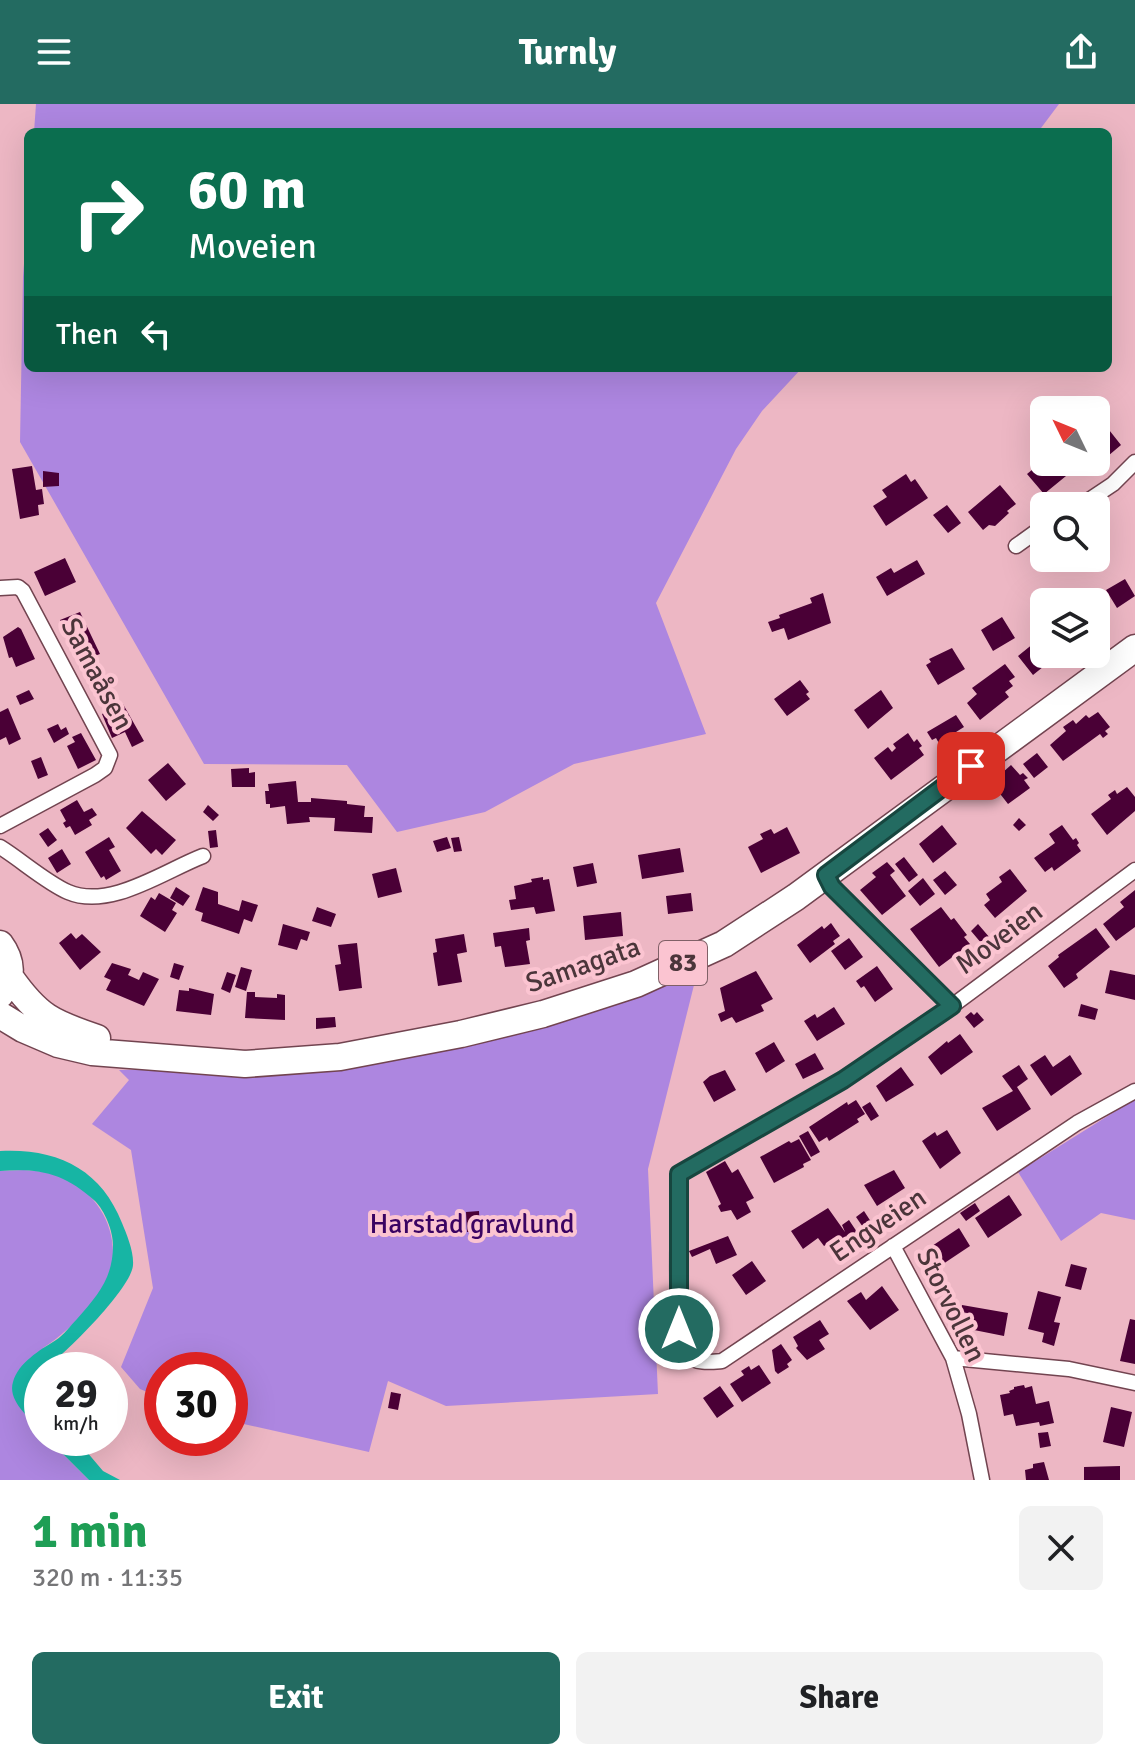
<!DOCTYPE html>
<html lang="en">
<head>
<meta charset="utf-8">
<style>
  :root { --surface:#fff; --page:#f2f2f2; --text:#202124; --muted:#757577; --accent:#236b61 }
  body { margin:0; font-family:Signika,sans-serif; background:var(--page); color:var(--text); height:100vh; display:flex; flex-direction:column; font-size:30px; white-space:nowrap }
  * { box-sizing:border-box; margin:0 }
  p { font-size:26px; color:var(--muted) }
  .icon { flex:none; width:44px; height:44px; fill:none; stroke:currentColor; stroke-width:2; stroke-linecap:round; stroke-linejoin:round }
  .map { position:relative; height:1376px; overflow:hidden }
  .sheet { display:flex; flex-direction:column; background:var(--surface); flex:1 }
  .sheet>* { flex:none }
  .top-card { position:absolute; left:24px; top:24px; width:1088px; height:244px; border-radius:12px; box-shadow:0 8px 32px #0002; background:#0b6e4f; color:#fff; overflow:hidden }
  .needle { width:52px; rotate:313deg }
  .controls { position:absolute; left:1030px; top:292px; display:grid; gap:16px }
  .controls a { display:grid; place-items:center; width:80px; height:80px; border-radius:12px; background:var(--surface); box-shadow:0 8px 32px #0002; font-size:40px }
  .speed { position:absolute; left:24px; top:1248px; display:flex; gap:16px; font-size:40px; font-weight:700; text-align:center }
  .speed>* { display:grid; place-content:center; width:104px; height:104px; border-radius:50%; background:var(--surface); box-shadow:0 8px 32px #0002; line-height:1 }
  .speed small { font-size:20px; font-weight:400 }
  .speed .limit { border:12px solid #d22; background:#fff; color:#111 }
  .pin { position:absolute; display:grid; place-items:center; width:68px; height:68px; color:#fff; margin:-34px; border-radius:16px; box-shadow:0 4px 12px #0006 }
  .me { position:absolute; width:88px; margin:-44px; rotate:0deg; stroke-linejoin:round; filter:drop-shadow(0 0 6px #0008) }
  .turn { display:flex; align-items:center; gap:28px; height:168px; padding:0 32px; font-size:36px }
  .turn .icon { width:104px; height:104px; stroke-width:2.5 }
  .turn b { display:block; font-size:56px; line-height:68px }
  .then { display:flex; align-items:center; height:76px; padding:0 32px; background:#0003; gap:16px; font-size:30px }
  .round { display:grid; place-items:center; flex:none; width:84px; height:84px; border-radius:12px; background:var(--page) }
  .overview { display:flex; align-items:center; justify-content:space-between; height:136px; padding:0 32px }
  h1 { font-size:48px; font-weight:800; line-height:60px; color:#1e9e55 }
  .action { display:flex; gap:16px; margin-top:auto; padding:16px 32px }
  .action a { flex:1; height:92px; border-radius:12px; background:var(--accent); color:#fff; font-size:32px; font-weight:800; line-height:92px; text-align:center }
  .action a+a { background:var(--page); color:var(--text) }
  header { display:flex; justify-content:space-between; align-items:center; height:104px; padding:0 32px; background:var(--accent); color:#fff; font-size:36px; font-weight:800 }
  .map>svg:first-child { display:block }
  .green { fill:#ad86e0 }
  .water { fill:#17b5a4 }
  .building { fill:#4a0036 }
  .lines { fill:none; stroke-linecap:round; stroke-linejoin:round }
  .street-casing { stroke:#724450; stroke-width:17 }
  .highway-casing { stroke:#724450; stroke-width:29 }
  .street { stroke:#fff; stroke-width:14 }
  .highway { stroke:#fff; stroke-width:26 }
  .route-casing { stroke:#17463f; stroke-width:20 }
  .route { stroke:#236b61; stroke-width:14 }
  .labels { text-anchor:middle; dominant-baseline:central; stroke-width:8; stroke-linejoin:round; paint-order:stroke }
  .shield { fill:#fbc4d1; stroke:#806067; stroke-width:2 }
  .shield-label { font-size:26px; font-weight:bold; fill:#4b353a }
  .street-label { font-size:28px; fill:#4b353a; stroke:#fbc4d1 }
  .park-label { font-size:28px; fill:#3a0362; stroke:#fbc4d1 }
</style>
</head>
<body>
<header><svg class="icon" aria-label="menu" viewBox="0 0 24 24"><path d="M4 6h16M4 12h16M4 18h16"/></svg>Turnly<svg class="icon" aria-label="share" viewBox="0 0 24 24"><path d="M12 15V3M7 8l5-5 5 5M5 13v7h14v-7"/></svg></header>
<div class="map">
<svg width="1135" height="1376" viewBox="0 0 1135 1376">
  <rect width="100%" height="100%" fill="#edb7c4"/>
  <path class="green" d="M36,0H1059L1038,28H34Z
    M28,106V264H802L762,307L736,345L656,499L706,630L574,660L485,708L397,728L347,661L204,660L20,338L23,173Z
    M698,865L648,1065L658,1290L446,1302L388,1277L369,1348L230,1317V1266H162V1294L140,1285L121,1263L153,1184L131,1046L92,1020L129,976L119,966L161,965L236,971Z
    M1135,995V1116L1101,1109L1061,1137L1018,1068Z
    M24,1066C37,1067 54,1068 66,1074C102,1093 122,1133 109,1173C101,1197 64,1231 43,1244L32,1315L42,1328V1334H47L89,1376H0V1067Z"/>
  <path class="water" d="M0,1047C57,1044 101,1065 122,1119C127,1131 134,1148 133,1161C132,1184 62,1254 42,1266V1328C31,1315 7,1297 13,1278C18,1259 40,1246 56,1236C64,1231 70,1222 77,1215C98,1191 113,1174 113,1141C113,1127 105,1107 95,1097C64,1069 40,1064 0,1067Z
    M47,1334H75L103,1367L120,1376H89Z"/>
  <path class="building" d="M1098,312L1121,341L1089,368L1080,358H1096Z
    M1044,356L1055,358L1066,372L1044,390L1027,370Z
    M32,362L36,386L42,385L44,400L38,401L39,411L20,415L12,365Z
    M43,367L59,369V382L43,383Z
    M906,370L911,378L915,375L928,394L886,422L873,402L887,393L882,386Z
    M1000,381L1016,400L1007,407L1009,409L995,422L989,421L983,426L968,408Z
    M947,401L961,419L948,429L933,411Z
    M65,454L76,478L45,492L34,468Z
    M917,456L925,470L887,492L876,473L891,464L894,469Z
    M1125,475L1135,492L1117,504L1106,486Z
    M823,489L831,519L788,536L784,524L772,528L768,518L780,514L779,511L812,499L810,494Z
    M1096,498L1106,509L1099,515L1096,512Z
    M80,508L100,550L81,557L79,554L76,555L60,516Z
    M1002,513L1015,534L993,547L981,526Z
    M18,523L21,525L35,555L16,563L12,553L9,554L3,533Z
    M1044,531V550H1059L1033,571L1018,552Z
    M952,544L965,565L938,581L926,561L931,558L929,555Z
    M1005,560L1015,573L1009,577L1013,582L1005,588L1009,593L980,616L967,599L977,590L972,584Z
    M113,570L116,575L105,581L102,576Z
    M800,576L809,588L806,590L810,595L787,612L774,595Z
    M29,586L34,595L20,601L16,592Z
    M881,586L893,604L868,625L854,606Z
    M123,600L144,637L132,643L125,628L112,634L102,610Z
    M8,604L21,635L9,641L6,633L0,636V608Z
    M1098,608L1110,623L1105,627L1108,630L1103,634L1100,630L1063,657L1050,641L1066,627L1063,623L1073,616L1076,620L1086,611L1089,614Z
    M956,611L964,623L956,628L959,633L941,643L936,634L932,636L927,628Z
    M58,620L61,626L66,623L69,630L54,639L47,625Z
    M81,629L96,656L78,665L67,642L75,638L72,633Z
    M908,629L914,638L917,635L922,642L919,644L924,651L891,676L874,654L888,643L892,648L896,644L893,640Z
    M1037,649L1048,663L1034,674L1023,660Z
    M41,653L48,671L38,675L31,657Z
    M168,659L186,680L166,697L148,676Z
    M1011,661L1020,671L1023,669L1028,674L1024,676L1030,684L1008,700L994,682L1005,673L1002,669Z
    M249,664V669L255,668V683H232L231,665Z
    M296,677L298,698H311V694L347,697V700L365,702L364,713H373L372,729L334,727L335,714L309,713L310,718L287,720L285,702L270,704V700H266L265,687H269L268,680Z
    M1127,683L1135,693V707L1107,731L1091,710L1111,695L1108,691L1115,686L1117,690Z
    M77,696L84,708L92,704L97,711L89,716L92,721L75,731L70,722L66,724L63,719L66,717L60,706Z
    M208,701L219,711L213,717L203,708Z
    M142,707L176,736L162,751L156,745L151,750L126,724Z
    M1019,714L1026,721L1019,727L1013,721Z
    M942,721L957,740L933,759L919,740Z
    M1062,721L1073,736L1076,734L1079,739L1077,741L1081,747L1054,767L1052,763L1045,768L1034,754L1055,739L1049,730Z
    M787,723L800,749L761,769L748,743L763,735L760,730L771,725L774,730Z
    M48,724L57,736L48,743L39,730Z
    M216,726L218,743L210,744L208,727Z
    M109,733L115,743L109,746L121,767L106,776L104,772L101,774L85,748Z
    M447,733L451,744L437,748L433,737Z
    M459,733L462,747L454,748L451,734Z
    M680,744L684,768L642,775L638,751Z
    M62,745L71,760L57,769L48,754Z
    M904,753L918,771L909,778L895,760Z
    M887,758L895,767L890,771L906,792L882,811L860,786L876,773L872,769Z
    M593,759L597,779L577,783L573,763Z
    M396,764L402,788L378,794L372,770Z
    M1010,765L1027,787L995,814L984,801L990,796L986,790L1002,778L999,773Z
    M945,767L957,781L945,791L933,776Z
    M543,773V776L549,775L555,807L536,810L534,803L511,806L509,796L516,795L514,782L532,778L531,775Z
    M923,774L935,790L920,802L908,787Z
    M176,783L190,792L183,802L170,794Z
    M203,783L218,788V800L239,807L242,796L258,801L252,818L244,815L239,830L201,817L203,809L195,806Z
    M1135,786V823L1116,837L1103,820L1124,803L1120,798Z
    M159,789L176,799L172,806L177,809L165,828L140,812L151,793L155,796Z
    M691,789L693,807L668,810L666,792Z
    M317,803L336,810L331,823L312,817Z
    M941,803L951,816L954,814L967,831L964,833L970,840L939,863L910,825Z
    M621,808L623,832L585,836L583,812Z
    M831,819L840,832L833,837L835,840L810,859L797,841L822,822L824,825Z
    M283,820L310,828L307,837L301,835L297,846L278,841Z
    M978,820L990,834L982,840L971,827Z
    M529,824L530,836L526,837L530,860L505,863L501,842L495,843L493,829Z
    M1096,824L1110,843L1076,870L1078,874L1064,884L1048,862L1059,853L1058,851Z
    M71,829L76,835L82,830L101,848L80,866L59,839Z
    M464,830L467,848L457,850L462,878L438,882L433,849L437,848L435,835Z
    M849,834L863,853L845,866L831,847Z
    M357,839L362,884L339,887L335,861L341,860L338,841Z
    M112,859L131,865L128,871L139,876L143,868L159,875L144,902L106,886L111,876L104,873Z
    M174,859L184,862L179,876L170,873Z
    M877,862L893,885L875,898L864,882L861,884L856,877Z
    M241,863L252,866L246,887L235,883Z
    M1110,866L1135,871V896L1105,889Z
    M756,867L773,895L761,901L764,907L736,919L732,913L721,918L718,910L725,907L720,884Z
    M227,868L236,871L230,889L221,885Z
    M189,884L214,890L211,911L176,907L179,886L189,887Z
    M247,888H255V893L277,894V890L285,891V916L245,914Z
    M1081,900L1098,905L1095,916L1078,912Z
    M834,903L845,920L817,937L804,917L815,910L817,914Z
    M971,908L974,911L977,908L984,916L974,924L965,913Z
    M335,913L336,923L316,925V914Z
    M960,930L973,948L941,971L928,953L947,937L948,939Z
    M774,938L785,957L766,969L755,949Z
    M815,949L824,965L803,975L795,960Z
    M1045,951L1053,963L1070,951L1082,970L1051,992L1030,961Z
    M1019,961L1028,975L1017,983L1031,1005L997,1027L982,1004L1013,987L1002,972Z
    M901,963L914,981L886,998L876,982Z
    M725,966L736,986L714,998L703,978L710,972Z
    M856,996L865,1010L857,1015L859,1018L829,1037L827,1033L819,1038L809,1023L847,998L848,1001Z
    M870,998L879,1012L871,1017L862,1003Z
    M947,1026L961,1049L940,1065L922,1037L935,1028L937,1032Z
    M808,1027L820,1048L811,1053L799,1032Z
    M799,1035L811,1056L803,1060L804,1063L774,1079L760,1053L789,1037L791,1039Z
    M725,1057L732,1069L738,1065L754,1094L746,1098L751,1108L737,1116L731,1106L721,1108L718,1102L721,1100L706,1068Z
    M894,1066L905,1084L877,1102L864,1081Z
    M1009,1091L1022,1111L988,1134L975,1114Z
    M975,1099L980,1107L966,1117L960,1109Z
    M828,1104L845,1128L842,1121L849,1116L861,1134L846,1147L837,1134L824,1142L818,1134L803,1145L791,1127Z
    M479,1107L480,1127L467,1128L466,1108Z
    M864,1107L875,1124L867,1129L856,1113Z
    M959,1124L970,1142L931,1168L920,1150Z
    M728,1132L737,1151L716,1160L710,1145L692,1153L689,1147Z
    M752,1157L766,1177L746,1191L732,1171Z
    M1071,1160L1087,1164L1081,1186L1065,1182Z
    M882,1182L899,1206L870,1226L847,1197L861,1188L866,1196Z
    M1038,1187L1061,1193L1054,1218L1060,1219L1054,1242L1042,1238L1044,1229L1028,1225Z
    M962,1201L1008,1209L1004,1232L964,1224L967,1209L961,1208Z
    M1130,1215L1135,1216V1260L1120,1257Z
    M820,1216L829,1230L819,1236L825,1245L807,1256L796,1244L798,1242L793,1233Z
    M781,1240L792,1256L787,1260L789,1263L778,1270L775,1267L772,1246Z
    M759,1261L771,1279L742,1298L730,1280L744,1271L741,1267L749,1262L751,1266Z
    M1024,1281L1025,1284L1032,1282L1036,1300L1049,1297L1054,1319L1040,1322L1039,1318L1016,1322L1013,1310L1004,1312L1000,1291L1010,1289L1009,1287L1014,1285V1283Z
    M720,1282L734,1302L717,1314L703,1294Z
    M391,1288L401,1290L398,1306L388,1304Z
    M1111,1303L1132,1308L1124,1343L1103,1338Z
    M1048,1328L1051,1342L1040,1344L1038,1329Z
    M1044,1358L1049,1376H1026L1025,1366L1033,1364V1360Z
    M1120,1362V1376H1084V1363Z"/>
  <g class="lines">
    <g class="street-casing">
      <path id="street" d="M1080,402L1113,380L1135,358
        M1016,442L1044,422
        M0,484L18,483L23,487L110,651L105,664L95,671L0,722
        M0,743C21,756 47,779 68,788C110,806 164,767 203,752
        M1135,766L952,902L843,976L679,1070C679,1100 672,1233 687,1251C696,1260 711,1258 722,1257L1077,1019L1135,987
        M826,771L832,783L952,902
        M893,1142L953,1254L969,1310L982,1376
        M953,1254L1069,1265L1135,1279"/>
    </g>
    <g class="highway-casing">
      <path id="highway" d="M0,840C12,856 14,875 0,891
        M10,873C38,913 52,919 97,934
        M0,911L23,925L58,940L92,948L245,960L340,953L461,930L543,910L636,880L724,840L796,793L1135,544"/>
    </g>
    <use href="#street" class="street"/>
    <use href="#highway" class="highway"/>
  </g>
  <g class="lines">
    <g class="route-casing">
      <path id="route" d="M679,1225V1070L843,976L952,902L832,783L826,771L971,662"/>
    </g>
    <use href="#route" class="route"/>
  </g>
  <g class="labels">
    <rect class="shield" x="659" y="837" width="48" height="44" rx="6"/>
    <g class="shield-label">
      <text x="683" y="859">83</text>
    </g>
    <g class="street-label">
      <text transform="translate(97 570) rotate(62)">Samaåsen</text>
      <text transform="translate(999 834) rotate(-37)">Moveien</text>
      <text transform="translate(583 861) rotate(-19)">Samagata</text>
      <text transform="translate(878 1121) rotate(-34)">Engveien</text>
      <text transform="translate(951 1201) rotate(64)">Storvollen</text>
    </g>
    <g class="park-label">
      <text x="472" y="1120">Harstad gravlund</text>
    </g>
  </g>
</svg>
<div class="controls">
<a><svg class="needle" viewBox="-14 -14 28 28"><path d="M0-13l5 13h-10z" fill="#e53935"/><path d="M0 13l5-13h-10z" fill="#757577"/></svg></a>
<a><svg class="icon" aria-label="search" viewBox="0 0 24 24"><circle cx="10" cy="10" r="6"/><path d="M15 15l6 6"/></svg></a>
<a><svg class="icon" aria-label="layers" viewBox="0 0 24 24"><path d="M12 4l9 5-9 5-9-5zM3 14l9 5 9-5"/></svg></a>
</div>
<div class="speed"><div>29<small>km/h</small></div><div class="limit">30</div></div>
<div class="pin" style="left:971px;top:662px;background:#d93025"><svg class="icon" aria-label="arrive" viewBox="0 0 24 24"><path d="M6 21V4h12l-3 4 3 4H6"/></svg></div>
<svg class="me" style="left:679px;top:1225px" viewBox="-20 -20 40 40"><circle r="17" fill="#236b61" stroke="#fff" stroke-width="3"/><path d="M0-11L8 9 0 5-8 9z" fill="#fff"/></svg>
<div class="top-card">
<div class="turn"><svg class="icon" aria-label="right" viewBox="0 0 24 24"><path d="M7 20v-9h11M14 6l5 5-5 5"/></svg><div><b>60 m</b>Moveien</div></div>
<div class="then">Then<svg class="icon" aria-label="left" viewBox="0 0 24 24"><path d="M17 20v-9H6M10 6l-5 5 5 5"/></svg></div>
</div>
</div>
<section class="sheet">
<div class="overview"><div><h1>1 min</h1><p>320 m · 11:35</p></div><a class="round"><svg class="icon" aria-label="close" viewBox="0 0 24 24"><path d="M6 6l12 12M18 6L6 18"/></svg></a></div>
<div class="action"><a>Exit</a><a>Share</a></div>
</section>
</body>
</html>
